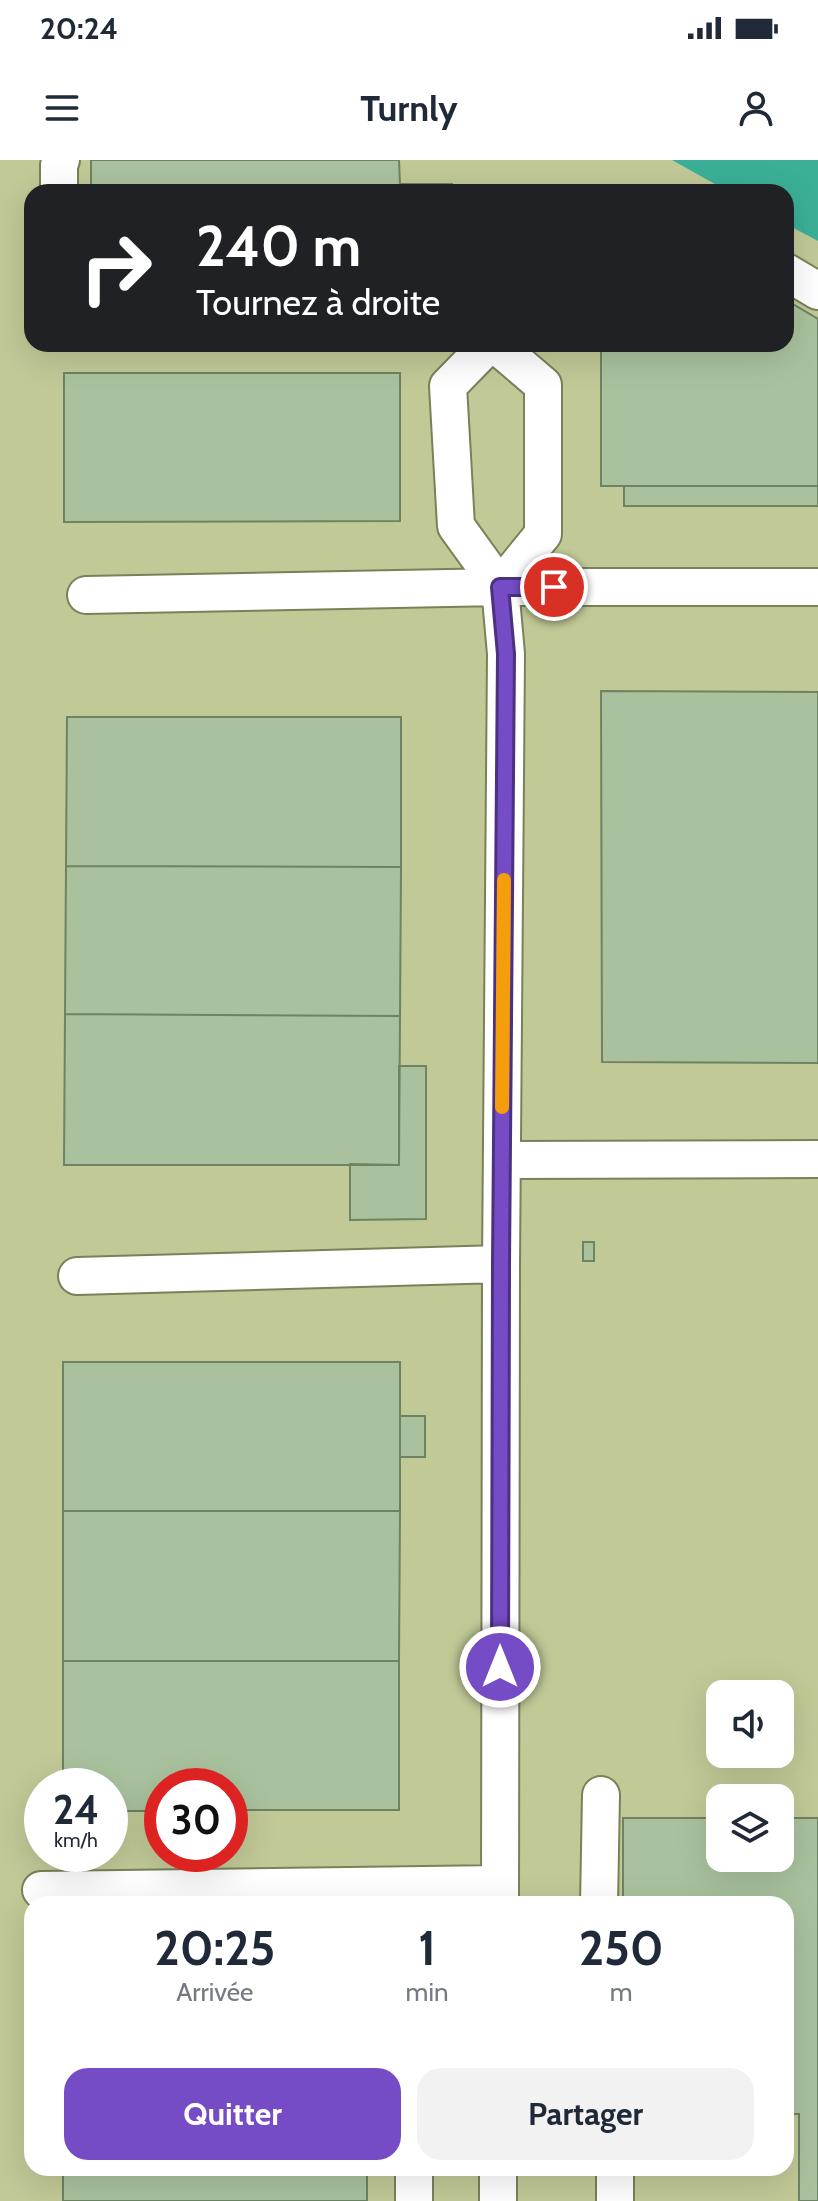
<!DOCTYPE html>
<html lang="fr">
<head>
<meta charset="utf-8">
<style>
  :root { --surface:#fff; --page:#f2f2f3; --text:#1f2937; --muted:#747a83; --accent:#754cc5 }
  body { margin:0; font-family:Cabin,sans-serif; background:var(--page); color:var(--text); height:100vh; display:flex; flex-direction:column; font-size:30px; white-space:nowrap }
  * { box-sizing:border-box; margin:0 }
  p { font-size:26px; color:var(--muted) }
  .icon { flex:none; width:44px; height:44px; fill:none; stroke:currentColor; stroke-width:2; stroke-linecap:round; stroke-linejoin:round }
  .map { position:relative; flex:1; overflow:hidden }
  .side { position:absolute; left:24px; top:1736px; width:770px; height:280px; display:flex; flex-direction:column; background:var(--surface); border-radius:24px; box-shadow:0 8px 32px #0002 }
  .side>* { flex:none }
  .banner { position:absolute; left:24px; top:24px; width:770px; height:168px; border-radius:24px; box-shadow:0 8px 32px #0002; background:#202124; color:#fff; overflow:hidden }
  .fabs { position:absolute; left:706px; top:1520px; display:grid; gap:16px }
  .fabs a { display:grid; place-items:center; width:88px; height:88px; border-radius:16px; background:var(--surface); box-shadow:0 8px 32px #0002; font-size:40px }
  .speed { position:absolute; left:24px; top:1608px; display:flex; gap:16px; font-size:40px; font-weight:700; text-align:center }
  .speed>* { display:grid; place-content:center; width:104px; height:104px; border-radius:50%; background:var(--surface); box-shadow:0 8px 32px #0002; line-height:1 }
  .speed small { font-size:20px; font-weight:400 }
  .speed .limit { border:12px solid #d22; background:#fff; color:#111 }
  .pin { position:absolute; display:grid; place-items:center; width:68px; height:68px; color:#fff; margin:-34px; border:4px solid #fff; border-radius:50%; box-shadow:0 2px 8px #0007 }
  .me { position:absolute; width:88px; margin:-44px; rotate:0deg; stroke-linejoin:round; filter:drop-shadow(0 0 6px #0008) }
  .turn { display:flex; align-items:center; gap:28px; height:168px; padding:0 40px; font-size:36px }
  .turn .icon { width:104px; height:104px; stroke-width:2.5 }
  .turn b { display:block; font-size:56px; line-height:68px }
  .eta { display:flex; justify-content:space-evenly; align-items:center; height:136px; text-align:center }
  .eta b { font-size:48px; font-weight:700; line-height:56px }
  .button { display:flex; gap:16px; margin-top:auto; padding:16px 40px }
  .button a { flex:1; height:92px; border-radius:24px; background:var(--accent); color:#fff; font-size:32px; font-weight:700; line-height:92px; text-align:center }
  .button a+a { background:var(--page); color:var(--text) }
  .status { display:flex; justify-content:space-between; align-items:center; height:56px; padding:0 40px; background:var(--surface); direction:ltr }
  .status svg { height:22px; fill:currentColor }
  header { display:flex; justify-content:space-between; align-items:center; height:104px; padding:0 40px; background:var(--surface); font-size:36px; font-weight:700 }
  .map>svg:first-child { display:block }
  .built { fill:#c1c997; fill-rule:evenodd }
  .water { fill:#3bb096 }
  .building { fill:#a9c29d; stroke:#6d8361; stroke-width:2 }
  .lines { fill:none; stroke-linecap:round; stroke-linejoin:round }
  .minor-casing { stroke:#7a8058; stroke-width:40 }
  .minor { stroke:#fff; stroke-width:36 }
  .route-casing { stroke:#4c3180; stroke-width:20 }
  .route { stroke:#754cc5; stroke-width:14 }
  .slow { stroke:#f59e0b; stroke-width:14 }
</style>
</head>
<body>
<div class="status"><b>20:24</b><svg viewBox="0 0 49 12"><path d="M0 12V9h3v3zM5 12V6h3v6zM10 12V3h3v9zM15 12V0h3v12zM26 1h20v11H26zM47 4h2v5h-2z"/></svg></div>
<header><svg class="icon" aria-label="menu" viewBox="0 0 24 24"><path d="M4 6h16M4 12h16M4 18h16"/></svg>Turnly<svg class="icon" aria-label="person" viewBox="0 0 24 24"><circle cx="12" cy="8" r="4"/><path d="M4 21q1-7 8-7t8 7"/></svg></header>
<div class="map">
<svg width="818" height="2041" viewBox="0 0 818 2041">
  <rect width="100%" height="100%" fill="#cbd1a7"/>
  <path class="built" d="M0,0H672L729,32H32V184H786V64L818,81V2041H0ZM720,1534H780V1594H720ZM42,1626H110V1694H42ZM162,1626H230V1694H162ZM720,1638H780V1698H720ZM32,1744H786V2008H32Z"/>
  <path class="water" d="M672,0H818V81L786,64V32H729Z"/>
  <path class="building" d="M91,0H399L400,24H452V32H91Z
    M786,140L818,159V326H601V184H786Z
    M64,213H400V361L64,362Z
    M624,326H818V346H624Z
    M601,531L818,532V903L602,902Z
    M67,557H401V707L66,706Z
    M66,706L401,707L400,856L65,854Z
    M65,854L400,856L399,1005H64Z
    M399,906H426V1059L350,1060V1004L399,1005Z
    M583,1082H594V1101H583Z
    M63,1202H400V1351H63Z
    M400,1256H425V1297H400Z
    M63,1351H400L399,1501H63Z
    M63,1501H399V1650H230V1626H162V1651H110V1626H63Z
    M623,1658H720V1698H780V1658H818V2041H799V1954H786V1744H623Z
    M63,2008H367V2041H63Z"/>
  <g class="lines">
    <g class="minor-casing">
      <path id="minor" d="M59,32V5L61,0
        M786,112L818,131
        M489,184L448,226L456,366L500,427L506,494L501,1104L500,1744
        M495,184L543,225V374L500,427
        M86,435L500,427H818
        M502,1000L818,999
        M77,1116L501,1104
        M41,1730L500,1724
        M599,1744L601,1635
        M414,2041V2008
        M498,2041V2008
        M615,2041V2008"/>
    </g>
    <use href="#minor" class="minor"/>
  </g>
  <g class="lines">
    <g class="route-casing">
      <path id="route" d="M500,1507L501,1104L506,494L500,427H554"/>
    </g>
    <use href="#route" class="route"/>
    <path class="slow" d="M502,947L504,720"/>
  </g>
</svg>
<div class="fabs">
<a><svg class="icon" aria-label="sound" viewBox="0 0 24 24"><path d="M4 9h4l5-4v14l-5-4H4zM17 9q2 3 0 6"/></svg></a>
<a><svg class="icon" aria-label="layers" viewBox="0 0 24 24"><path d="M12 4l9 5-9 5-9-5zM3 14l9 5 9-5"/></svg></a>
</div>
<div class="speed"><div>24<small>km/h</small></div><div class="limit">30</div></div>
<div class="pin" style="left:554px;top:427px;background:#d93025"><svg class="icon" aria-label="arrive" viewBox="0 0 24 24"><path d="M6 21V4h12l-3 4 3 4H6"/></svg></div>
<svg class="me" style="left:500px;top:1507px" viewBox="-20 -20 40 40"><circle r="17" fill="#754cc5" stroke="#fff" stroke-width="3"/><path d="M0-11L8 9 0 5-8 9z" fill="#fff"/></svg>
<div class="banner">
<div class="turn"><svg class="icon" aria-label="right" viewBox="0 0 24 24"><path d="M7 20v-9h11M14 6l5 5-5 5"/></svg><div><b>240 m</b>Tournez à droite</div></div>
</div>
<section class="side">
<div class="eta">
<div><b>20:25</b><p>Arrivée</p></div>
<div><b>1</b><p>min</p></div>
<div><b>250</b><p>m</p></div>
</div>
<div class="button"><a>Quitter</a><a>Partager</a></div>
</section>
</div>
</body>
</html>
